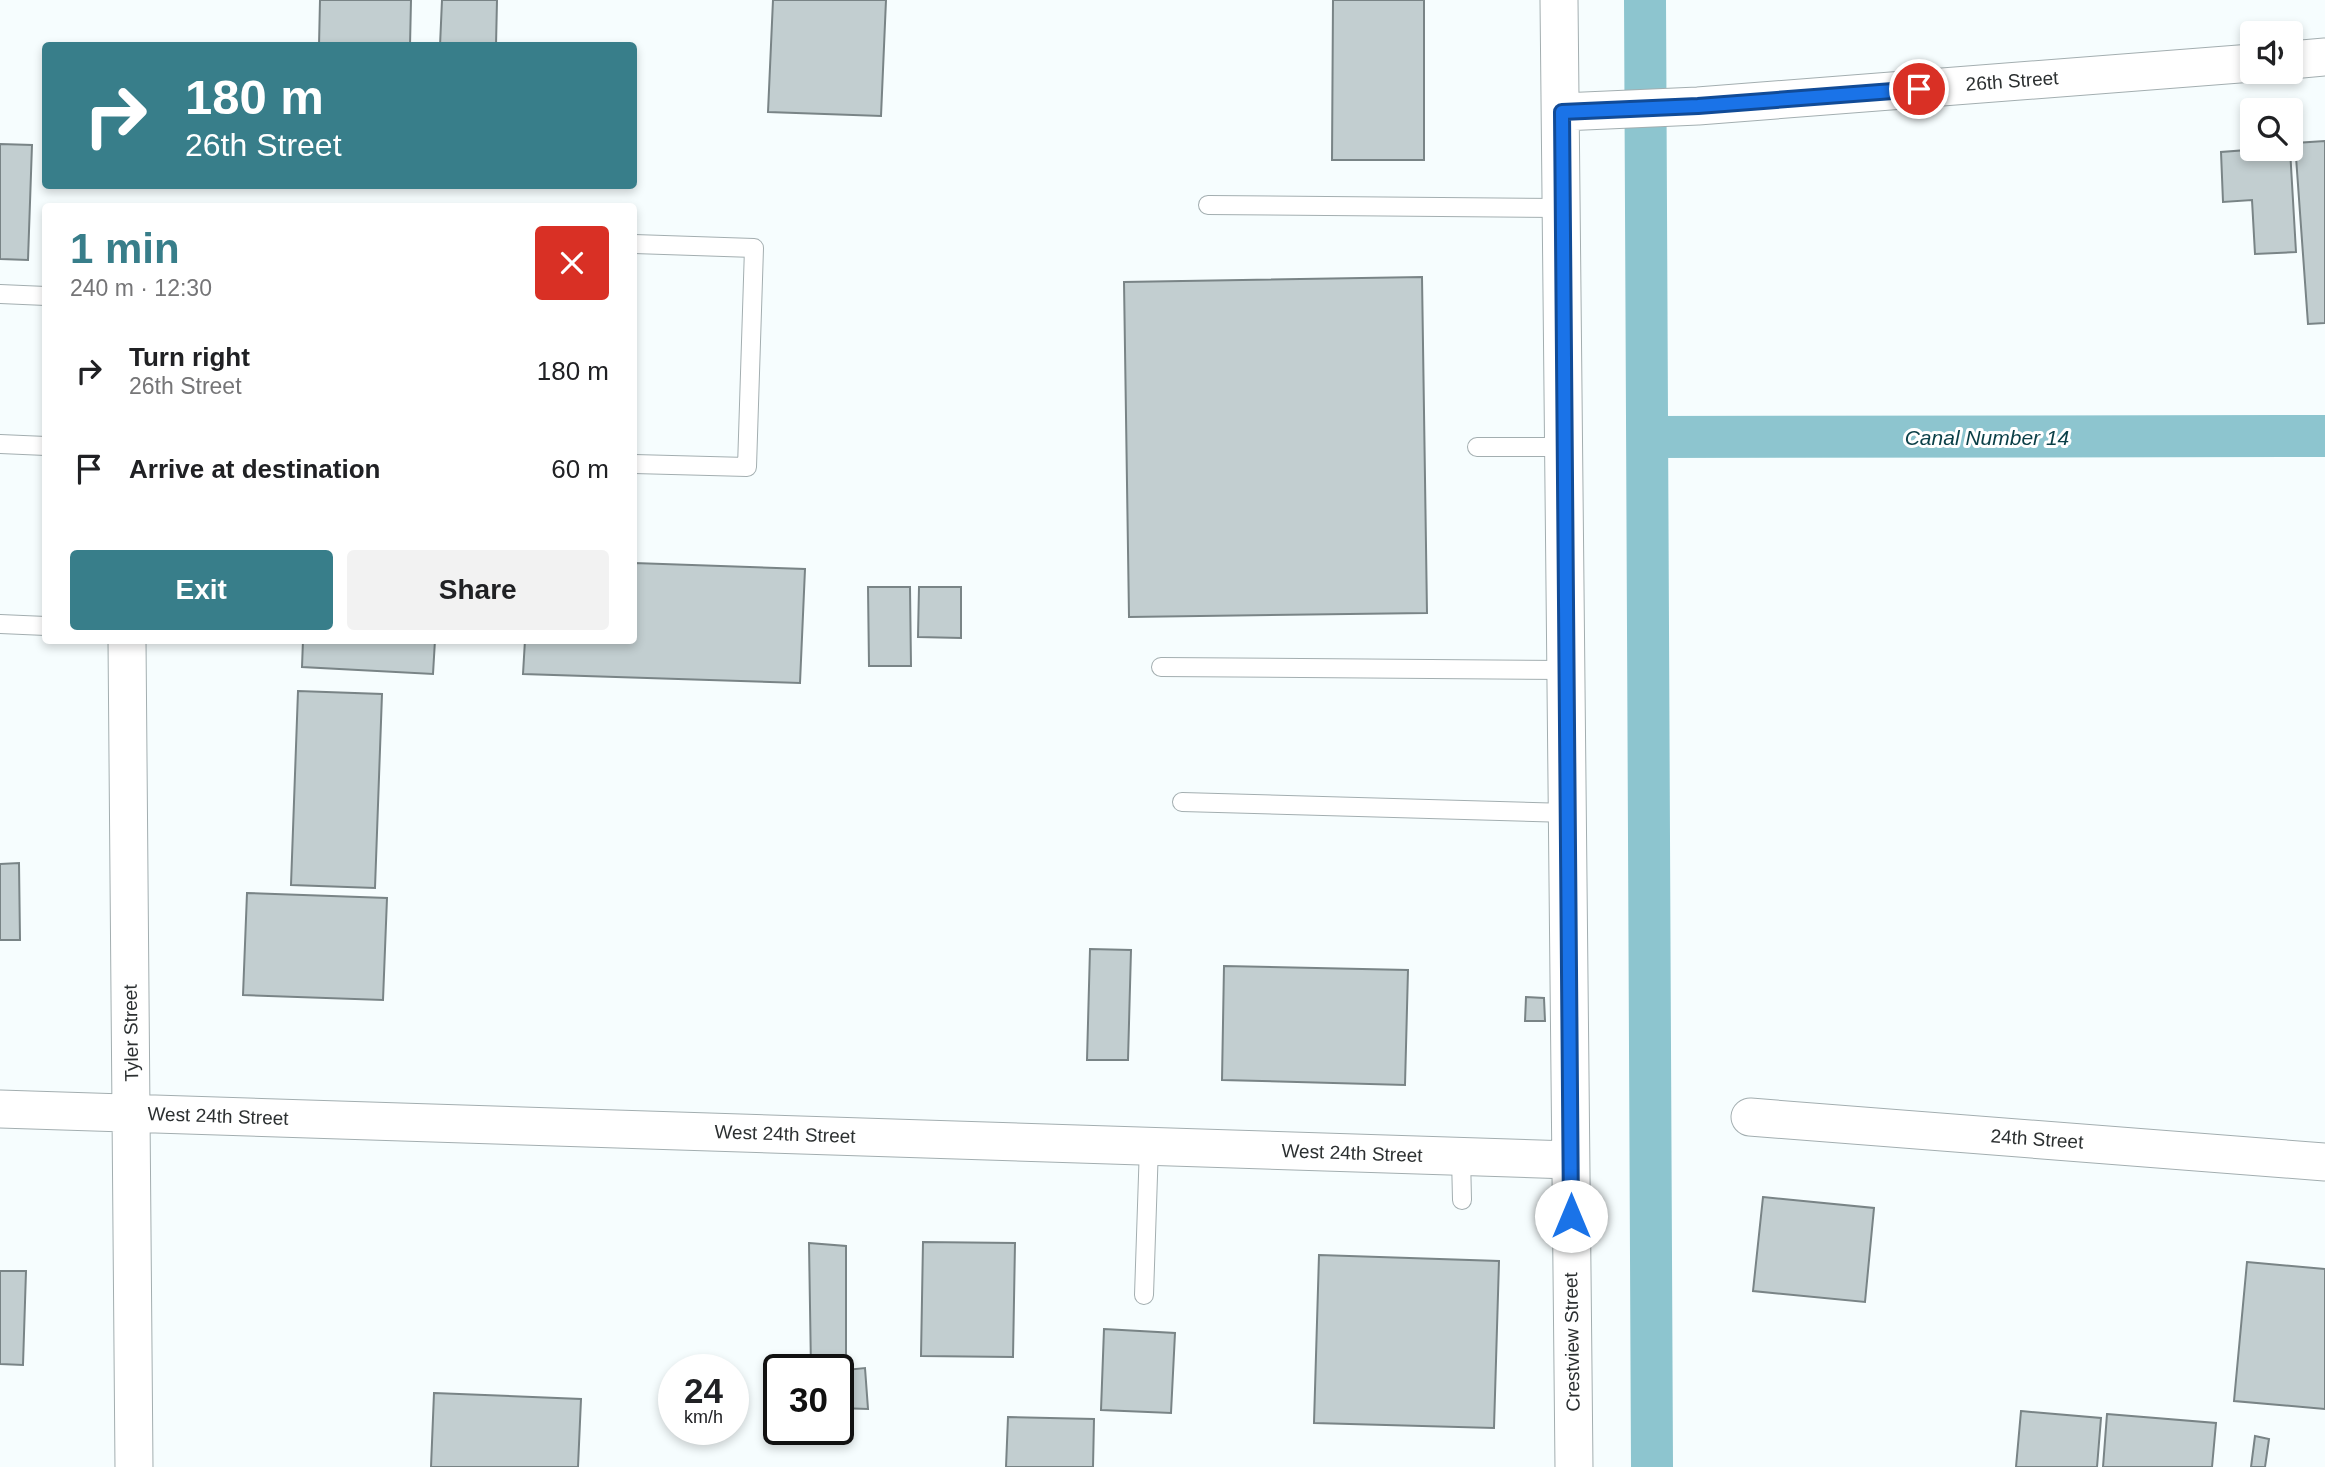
<!DOCTYPE html>
<html lang="en">
<head>
<meta charset="utf-8">
<style>
  :root { --surface:#fff; --page:#f2f2f2; --text:#202124; --muted:#757577; --accent:#387e8a }
  body { margin:0; font-family:Helvetica,sans-serif; background:var(--page); color:var(--text); height:100vh; display:flex; flex-direction:column; font-size:26px; white-space:nowrap }
  * { box-sizing:border-box; margin:0 }
  p { font-size:23px; color:var(--muted) }
  .icon { flex:none; width:38px; height:38px; fill:none; stroke:currentColor; stroke-width:2; stroke-linecap:round; stroke-linejoin:round }
  .map { position:relative; flex:1; overflow:hidden }
  .details { position:absolute; left:42px; top:203px; width:595px; height:441px; display:flex; flex-direction:column; background:var(--surface); border-radius:7px; box-shadow:0 4px 10px #0003 }
  .details>* { flex:none }
  .banner { position:absolute; left:42px; top:42px; width:595px; height:147px; border-radius:7px; box-shadow:0 4px 10px #0003; background:#387e8a; color:#fff; overflow:hidden }
  .fabs { position:absolute; left:2240px; top:21px; display:grid; gap:14px }
  .fabs a { display:grid; place-items:center; width:63px; height:63px; border-radius:7px; background:var(--surface); box-shadow:0 4px 10px #0003; font-size:35px }
  .speed { position:absolute; left:658px; top:1354px; display:flex; gap:14px; font-size:35px; font-weight:700; text-align:center }
  .speed>* { display:grid; place-content:center; width:91px; height:91px; border-radius:50%; background:var(--surface); box-shadow:0 4px 10px #0003; line-height:1 }
  .speed small { font-size:18px; font-weight:400 }
  .speed .limit { border:4px solid #111; border-radius:10px; background:#fff; color:#111 }
  .pin { position:absolute; display:grid; place-items:center; width:60px; height:60px; color:#fff; margin:-30px; border:4px solid #fff; border-radius:50%; box-shadow:0 2px 7px #0007 }
  .me { position:absolute; width:77px; margin:-38px; rotate:0deg; stroke-linejoin:round; filter:drop-shadow(0 0 5px #0008) }
  .turn { display:flex; align-items:center; gap:24px; height:147px; padding:0 28px; font-size:32px }
  .turn .icon { width:91px; height:91px; stroke-width:2.5 }
  .turn b { display:block; font-size:49px; line-height:60px }
  .round { display:grid; place-items:center; flex:none; width:74px; height:74px; border-radius:7px; background:var(--page) }
  .head { display:flex; align-items:center; justify-content:space-between; height:119px; padding:0 28px }
  h1 { font-size:42px; font-weight:600; line-height:52px; color:var(--accent) }
  .cta { display:flex; gap:14px; margin-top:auto; padding:14px 28px }
  .cta a { flex:1; height:80px; border-radius:7px; background:var(--accent); color:#fff; font-size:28px; font-weight:600; line-height:80px; text-align:center }
  .cta a+a { background:var(--page); color:var(--text) }
  ul { padding:0; list-style:none }
  li { display:flex; align-items:center; gap:21px; height:98px; padding:0 28px }
  li div { flex:1 }
  li b { display:block; font-size:26px }
  li em { font-style:normal }
  .map>svg:first-child { display:block }
  .lines { fill:none; stroke-linecap:round; stroke-linejoin:round }
  .canal { stroke:#8dc5cf; stroke-width:42 }
  .building { fill:#c2ced0; stroke:#798486; stroke-width:2 }
  .service-casing { stroke:#a3aeb0; stroke-width:20 }
  .minor-casing { stroke:#a3aeb0; stroke-width:39 }
  .service { stroke:#fff; stroke-width:18 }
  .minor { stroke:#fff; stroke-width:37 }
  .route-casing { stroke:#114b97; stroke-width:18 }
  .route { stroke:#1a73e8; stroke-width:12 }
  .labels { text-anchor:middle; dominant-baseline:central; stroke-width:6; stroke-linejoin:round; paint-order:stroke }
  .street-label { font-size:19px; fill:#2c3031; stroke:#fff }
  .water-label { font-size:21px; font-style:italic; fill:#0a3f47; stroke:#fff }
</style>
</head>
<body>
<div class="map">
<svg width="2325" height="1467" viewBox="0 0 2325 1467">
  <rect width="100%" height="100%" fill="#f6fdfe"/>
  <g class="lines">
    <path class="canal" d="M1645,0L1652,1467
      M1648,437L2325,436"/>
  </g>
  <path class="building" d="M320,0H411L410,46H319Z
    M442,0H497L496,46H440Z
    M773,0H886L881,116L768,112Z
    M1333,0H1424V160H1332Z
    M2325,141V323L2308,324L2295,143Z
    M0,144L32,145L28,260L0,259Z
    M2247,144H2252V149H2290L2296,252L2255,254L2252,200L2223,202L2221,152L2247,150Z
    M1422,277L1427,613L1129,617L1124,282Z
    M634,563L805,569L800,683L523,674L525,640H634Z
    M868,587H910L911,666H869Z
    M919,587H961V638L918,637Z
    M303,640H435L433,674L302,667Z
    M298,691L382,694L375,888L291,885Z
    M19,863L20,940H0V864Z
    M247,893L387,898L383,1000L243,995Z
    M1090,949L1131,950L1128,1060H1087Z
    M1224,966L1408,970L1405,1085L1222,1080Z
    M1526,997L1544,998L1545,1021H1525Z
    M1763,1197L1874,1208L1865,1302L1753,1291Z
    M923,1242L1015,1243L1013,1357L921,1356Z
    M809,1243L846,1246V1370L865,1368L868,1409L838,1408V1370H811Z
    M1319,1255L1499,1261L1494,1428L1314,1423Z
    M2247,1262L2325,1269V1409L2234,1401Z
    M0,1271H26L23,1365L0,1364Z
    M1104,1329L1175,1333L1171,1413L1101,1410Z
    M434,1393L581,1399L578,1467H431Z
    M2021,1411L2101,1418L2097,1467H2016Z
    M2107,1414L2216,1423L2212,1467H2103Z
    M1008,1417L1094,1419L1093,1467H1006Z
    M2255,1436L2269,1439L2265,1467H2251Z"/>
  <g class="lines">
    <g class="service-casing">
      <path id="service" d="M1208,205L1562,208
        M634,244L754,248L747,467L634,464
        M0,294L46,296
        M0,444L46,446
        M1477,447H1565
        M0,624L46,626
        M1161,667L1566,670
        M1182,802L1568,813
        M1461,1157L1462,1200
        M1144,1295L1149,1146"/>
    </g>
    <g class="minor-casing">
      <path id="minor" d="M1559,0L1574,1467
        M2291,60L2325,57
        M1562,112L1698,106L2252,63
        M127,640L134,1467
        M0,1109L1570,1160
        M1750,1117L2325,1162"/>
    </g>
    <use href="#service" class="service"/>
    <use href="#minor" class="minor"/>
  </g>
  <g class="lines">
    <g class="route-casing">
      <path id="route" d="M1571,1216L1562,112L1698,106L1919,89"/>
    </g>
    <use href="#route" class="route"/>
  </g>
  <g class="labels">
    <g class="street-label">
      <text transform="translate(2012 81) rotate(-4)">26th Street</text>
      <text transform="translate(131 1033) rotate(-91)">Tyler Street</text>
      <text transform="translate(218 1116) rotate(2)">West 24th Street</text>
      <text transform="translate(785 1134) rotate(2)">West 24th Street</text>
      <text transform="translate(2037 1139) rotate(4)">24th Street</text>
      <text transform="translate(1352 1153) rotate(2)">West 24th Street</text>
      <text transform="translate(1572 1342) rotate(-91)">Crestview Street</text>
    </g>
    <g class="water-label">
      <text x="1987" y="437">Canal Number 14</text>
    </g>
  </g>
</svg>
<div class="fabs">
<a><svg class="icon" aria-label="sound" viewBox="0 0 24 24"><path d="M4 9h4l5-4v14l-5-4H4zM17 9q2 3 0 6"/></svg></a>
<a><svg class="icon" aria-label="search" viewBox="0 0 24 24"><circle cx="10" cy="10" r="6"/><path d="M15 15l6 6"/></svg></a>
</div>
<div class="speed"><div>24<small>km/h</small></div><div class="limit">30</div></div>
<div class="pin" style="left:1919px;top:89px;background:#d93025"><svg class="icon" aria-label="arrive" viewBox="0 0 24 24"><path d="M6 21V4h12l-3 4 3 4H6"/></svg></div>
<svg class="me" style="left:1571px;top:1216px" viewBox="-20 -20 40 40"><circle r="19" fill="#fff"/><path d="M0-13L10 11 0 6-10 11z" fill="#1a73e8"/></svg>
<div class="banner">
<div class="turn"><svg class="icon" aria-label="right" viewBox="0 0 24 24"><path d="M7 20v-9h11M14 6l5 5-5 5"/></svg><div><b>180 m</b>26th Street</div></div>
</div>
<section class="details">
<div class="head"><div><h1>1 min</h1><p>240 m · 12:30</p></div><a class="round" style="background:#d93025;color:#fff"><svg class="icon" aria-label="close" viewBox="0 0 24 24"><path d="M6 6l12 12M18 6L6 18"/></svg></a></div>
<ul>
<li><svg class="icon" aria-label="right" viewBox="0 0 24 24"><path d="M7 20v-9h11M14 6l5 5-5 5"/></svg><div><b>Turn right</b><p>26th Street</p></div><em>180 m</em></li>
<li><svg class="icon" aria-label="arrive" viewBox="0 0 24 24"><path d="M6 21V4h12l-3 4 3 4H6"/></svg><div><b>Arrive at destination</b></div><em>60 m</em></li>
</ul>
<div class="cta"><a>Exit</a><a>Share</a></div>
</section>
</div>
</body>
</html>
